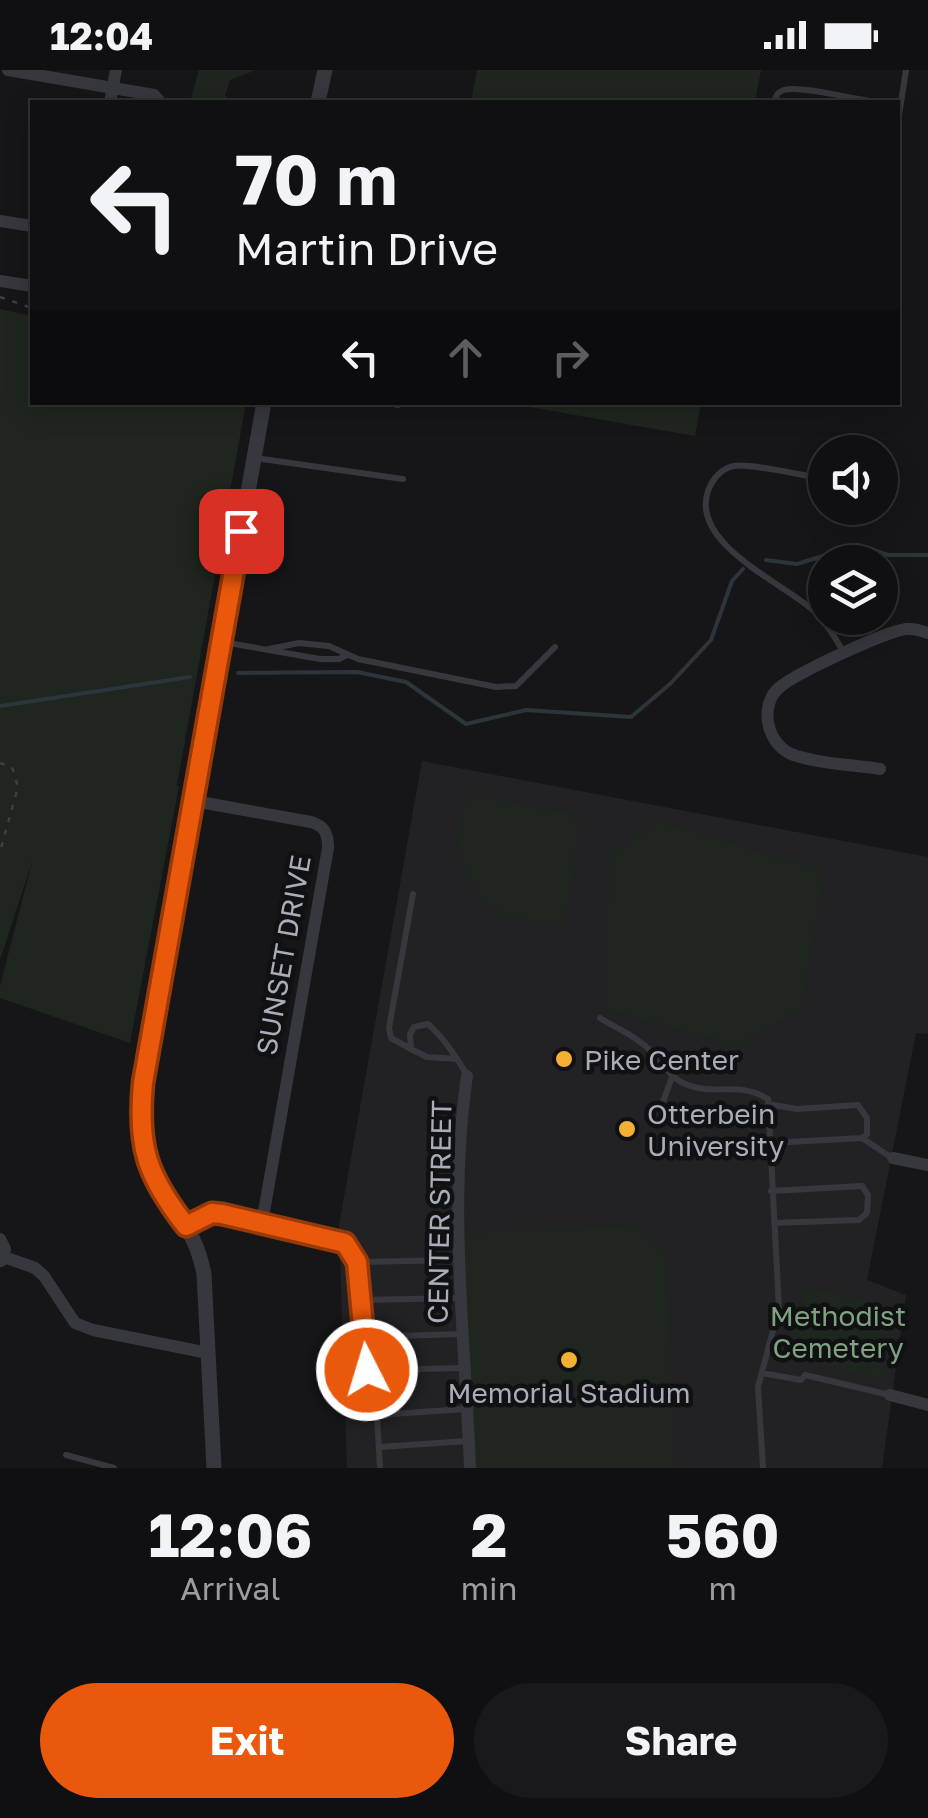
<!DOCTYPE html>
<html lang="en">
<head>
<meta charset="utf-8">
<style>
  :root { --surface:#101012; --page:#19191b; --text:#f1f3f6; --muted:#9c9d9f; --line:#303032; --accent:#ea580c }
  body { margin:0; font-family:"Golos Text",sans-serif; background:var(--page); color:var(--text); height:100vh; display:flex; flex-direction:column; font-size:38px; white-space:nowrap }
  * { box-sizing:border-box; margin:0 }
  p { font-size:32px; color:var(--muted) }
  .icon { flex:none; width:55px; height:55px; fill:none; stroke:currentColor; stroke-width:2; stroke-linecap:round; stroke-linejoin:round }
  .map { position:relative; height:1398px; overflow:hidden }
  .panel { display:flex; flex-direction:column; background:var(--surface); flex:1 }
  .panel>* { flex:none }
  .hud { position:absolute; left:30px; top:30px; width:870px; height:305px; border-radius:0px; box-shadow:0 5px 25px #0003,0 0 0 2px var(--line); background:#101012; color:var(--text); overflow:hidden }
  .tools { position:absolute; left:808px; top:365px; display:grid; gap:20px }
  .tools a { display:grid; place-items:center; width:90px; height:90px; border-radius:50%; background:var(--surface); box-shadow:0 5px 25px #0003,0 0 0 2px var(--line); font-size:50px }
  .pin { position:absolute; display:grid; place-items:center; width:85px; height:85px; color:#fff; margin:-42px; border-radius:20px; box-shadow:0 5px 15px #0006 }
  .me { position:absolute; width:110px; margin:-55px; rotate:355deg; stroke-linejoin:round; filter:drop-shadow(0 0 8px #0008) }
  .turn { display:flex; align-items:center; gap:35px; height:210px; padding:0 40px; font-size:45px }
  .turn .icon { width:130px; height:130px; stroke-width:2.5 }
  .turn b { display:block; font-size:70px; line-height:85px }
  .lanes { display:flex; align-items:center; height:95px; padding:0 40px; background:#0003; justify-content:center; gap:50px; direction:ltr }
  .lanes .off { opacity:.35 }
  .eta { display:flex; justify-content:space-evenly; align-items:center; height:170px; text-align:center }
  .eta b { font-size:60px; font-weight:700; line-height:70px }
  .button { display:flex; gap:20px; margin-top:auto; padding:20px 40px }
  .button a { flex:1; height:115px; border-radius:60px; background:var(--accent); color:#fff; font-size:40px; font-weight:700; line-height:115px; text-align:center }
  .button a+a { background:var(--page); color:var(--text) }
  .status { display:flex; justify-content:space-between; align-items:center; height:70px; padding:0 50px; background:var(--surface); direction:ltr }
  .status svg { height:28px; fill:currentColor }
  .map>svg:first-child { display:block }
  .built { fill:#222225 }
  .green { fill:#1e261f }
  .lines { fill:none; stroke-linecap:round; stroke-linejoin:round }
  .stream { stroke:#2c353c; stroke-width:4 }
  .path { stroke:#3d3f44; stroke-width:2.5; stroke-dasharray:5 8; stroke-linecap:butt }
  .service { stroke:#37383d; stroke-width:6 }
  .minor { stroke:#37383d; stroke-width:12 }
  .tertiary { stroke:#37383d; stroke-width:15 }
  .route-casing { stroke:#983908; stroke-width:25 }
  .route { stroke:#ea580c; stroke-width:18 }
  .poi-dot { fill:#f2b134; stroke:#111113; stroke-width:4 }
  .labels { text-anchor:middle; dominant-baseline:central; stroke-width:9; stroke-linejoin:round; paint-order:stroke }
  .street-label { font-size:28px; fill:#a8adb8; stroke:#111113 }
  .poi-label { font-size:28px; fill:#a8adb8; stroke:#111113; text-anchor:start }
  .park-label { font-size:28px; fill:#7fa381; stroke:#111113 }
</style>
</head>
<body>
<div class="status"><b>12:04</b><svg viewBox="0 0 49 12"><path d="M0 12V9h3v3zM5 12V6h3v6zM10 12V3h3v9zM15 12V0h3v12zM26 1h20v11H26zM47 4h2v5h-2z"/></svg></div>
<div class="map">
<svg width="928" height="1398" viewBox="0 0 928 1398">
  <rect width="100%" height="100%" fill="#161618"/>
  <path class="built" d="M422,691L928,787V964L916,963L867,1210L906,1225L882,1398H347L339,1155Z"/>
  <path class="green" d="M199,0H256L230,10L225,26L235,32H190Z
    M477,0H761L755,32H471Z
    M0,239L32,246V332L246,333L177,715L179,716L130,973L0,928V916L32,792L0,890Z
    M506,333L701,332V333L695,366Z
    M466,725L569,743L580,753L567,842L556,854L505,848L482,828L467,805L458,770Z
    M659,751L824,802L802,938L739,975L606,940L609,784Z
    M634,1156L666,1181L675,1398H472L462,1163Z
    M806,1217L897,1238L882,1310L789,1286Z"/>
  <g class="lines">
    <path class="stream" d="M766,490L797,494L858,475L888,485H928
      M238,603L357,602L406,612L466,654L526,640L631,647L670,614L711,570L732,511L743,499
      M0,636L190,607"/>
    <path class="path" d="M0,227L32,238
      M0,693L12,697L18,717L0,782"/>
    <path class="service" d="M774,32C777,25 776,23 784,20C799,15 857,30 876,32
      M898,52L906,0
      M386,332L398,335
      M255,388L403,409
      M825,409C805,406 750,393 734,396C721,398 712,410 708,421C690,473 781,512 813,540C826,552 835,567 844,583
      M223,572L320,589H339L347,585
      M269,579L299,573L329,576L358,589L496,617L516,616L555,577
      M600,948C618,959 637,967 652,982C664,994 669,1007 685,1014C715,1027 737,1010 768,1029L779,1238L758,1317L763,1398
      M411,979L391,968L389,958L413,824
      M457,989L427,987L411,979L410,964L414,957L428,954C444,968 456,987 467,1005
      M768,1034L797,1039L858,1035L867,1048V1064L862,1068L892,1088
      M662,1035L672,1007
      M770,1073L862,1068
      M771,1121L862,1116L868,1125L867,1143L859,1150L774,1153
      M329,1170L345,1173L357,1192L367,1300L465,1298
      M357,1192L459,1190
      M361,1230L460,1228
      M364,1267L462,1264
      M762,1303L801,1310L805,1305L890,1325
      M379,1377L468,1371
      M66,1385L114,1398
      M380,1398L377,1345L466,1339"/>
    <path class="minor" d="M8,0L154,25L160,32
      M110,32L116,0
      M0,151L32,156
      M0,211L32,216
      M880,699C856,695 810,693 789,683C766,671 759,634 780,617C797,603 884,562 906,559C914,558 920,561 928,563
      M194,731L311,752C325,756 328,764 328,778L262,1153
      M467,1006C448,1135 465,1268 470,1398
      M893,1088L928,1095
      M186,1156L212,1143L222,1144L328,1169
      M0,1169L5,1179L1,1191
      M4,1187L35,1198L44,1206L75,1253L93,1260L208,1283
      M890,1325L928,1335"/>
    <path class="tertiary" d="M318,32L325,0
      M214,1398L204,1204C196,1165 186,1159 165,1127C141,1092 139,1054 143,1013L264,332"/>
  </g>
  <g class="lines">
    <g class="route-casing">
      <path id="route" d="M241,461L143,1013C137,1077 147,1106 186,1156L212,1143L222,1144L345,1173L357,1192L367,1300"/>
    </g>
    <use href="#route" class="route"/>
  </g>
  <g class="poi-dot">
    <circle cx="564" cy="989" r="10"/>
    <circle cx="627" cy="1059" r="10"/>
    <circle cx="569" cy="1290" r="10"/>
  </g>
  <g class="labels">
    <g class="street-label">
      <text transform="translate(283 885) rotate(-80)">SUNSET DRIVE</text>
      <text transform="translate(439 1142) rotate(-89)">CENTER STREET</text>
    </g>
    <g class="poi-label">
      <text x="584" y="989">Pike Center</text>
      <text x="647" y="1043">Otterbein<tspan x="647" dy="32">University</tspan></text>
      <text x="569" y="1322" text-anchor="middle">Memorial Stadium</text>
    </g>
    <g class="park-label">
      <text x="838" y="1245">Methodist<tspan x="838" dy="32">Cemetery</tspan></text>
    </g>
  </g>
</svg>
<div class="tools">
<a><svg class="icon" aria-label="sound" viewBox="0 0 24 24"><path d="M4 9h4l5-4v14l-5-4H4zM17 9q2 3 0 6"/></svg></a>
<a><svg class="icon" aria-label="layers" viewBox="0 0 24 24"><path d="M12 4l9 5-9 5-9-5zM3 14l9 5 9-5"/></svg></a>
</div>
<div class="pin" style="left:241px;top:461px;background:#d93025"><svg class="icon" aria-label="arrive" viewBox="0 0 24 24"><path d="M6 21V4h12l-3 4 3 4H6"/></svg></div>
<svg class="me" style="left:367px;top:1300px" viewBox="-20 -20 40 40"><circle r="17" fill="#ea580c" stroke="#fff" stroke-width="3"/><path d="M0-11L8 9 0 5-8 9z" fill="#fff"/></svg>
<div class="hud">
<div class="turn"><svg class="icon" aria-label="left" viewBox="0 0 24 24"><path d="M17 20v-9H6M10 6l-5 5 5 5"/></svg><div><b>70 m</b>Martin Drive</div></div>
<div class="lanes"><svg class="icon" aria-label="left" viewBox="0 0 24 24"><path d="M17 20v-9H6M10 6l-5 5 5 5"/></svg><svg class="icon off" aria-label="ahead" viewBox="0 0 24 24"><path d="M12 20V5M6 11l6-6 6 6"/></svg><svg class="icon off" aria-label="right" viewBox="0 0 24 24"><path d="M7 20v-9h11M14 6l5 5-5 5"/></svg></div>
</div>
</div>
<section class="panel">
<div class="eta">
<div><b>12:06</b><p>Arrival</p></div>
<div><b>2</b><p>min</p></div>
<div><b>560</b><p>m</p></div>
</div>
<div class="button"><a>Exit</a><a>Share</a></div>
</section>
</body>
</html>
